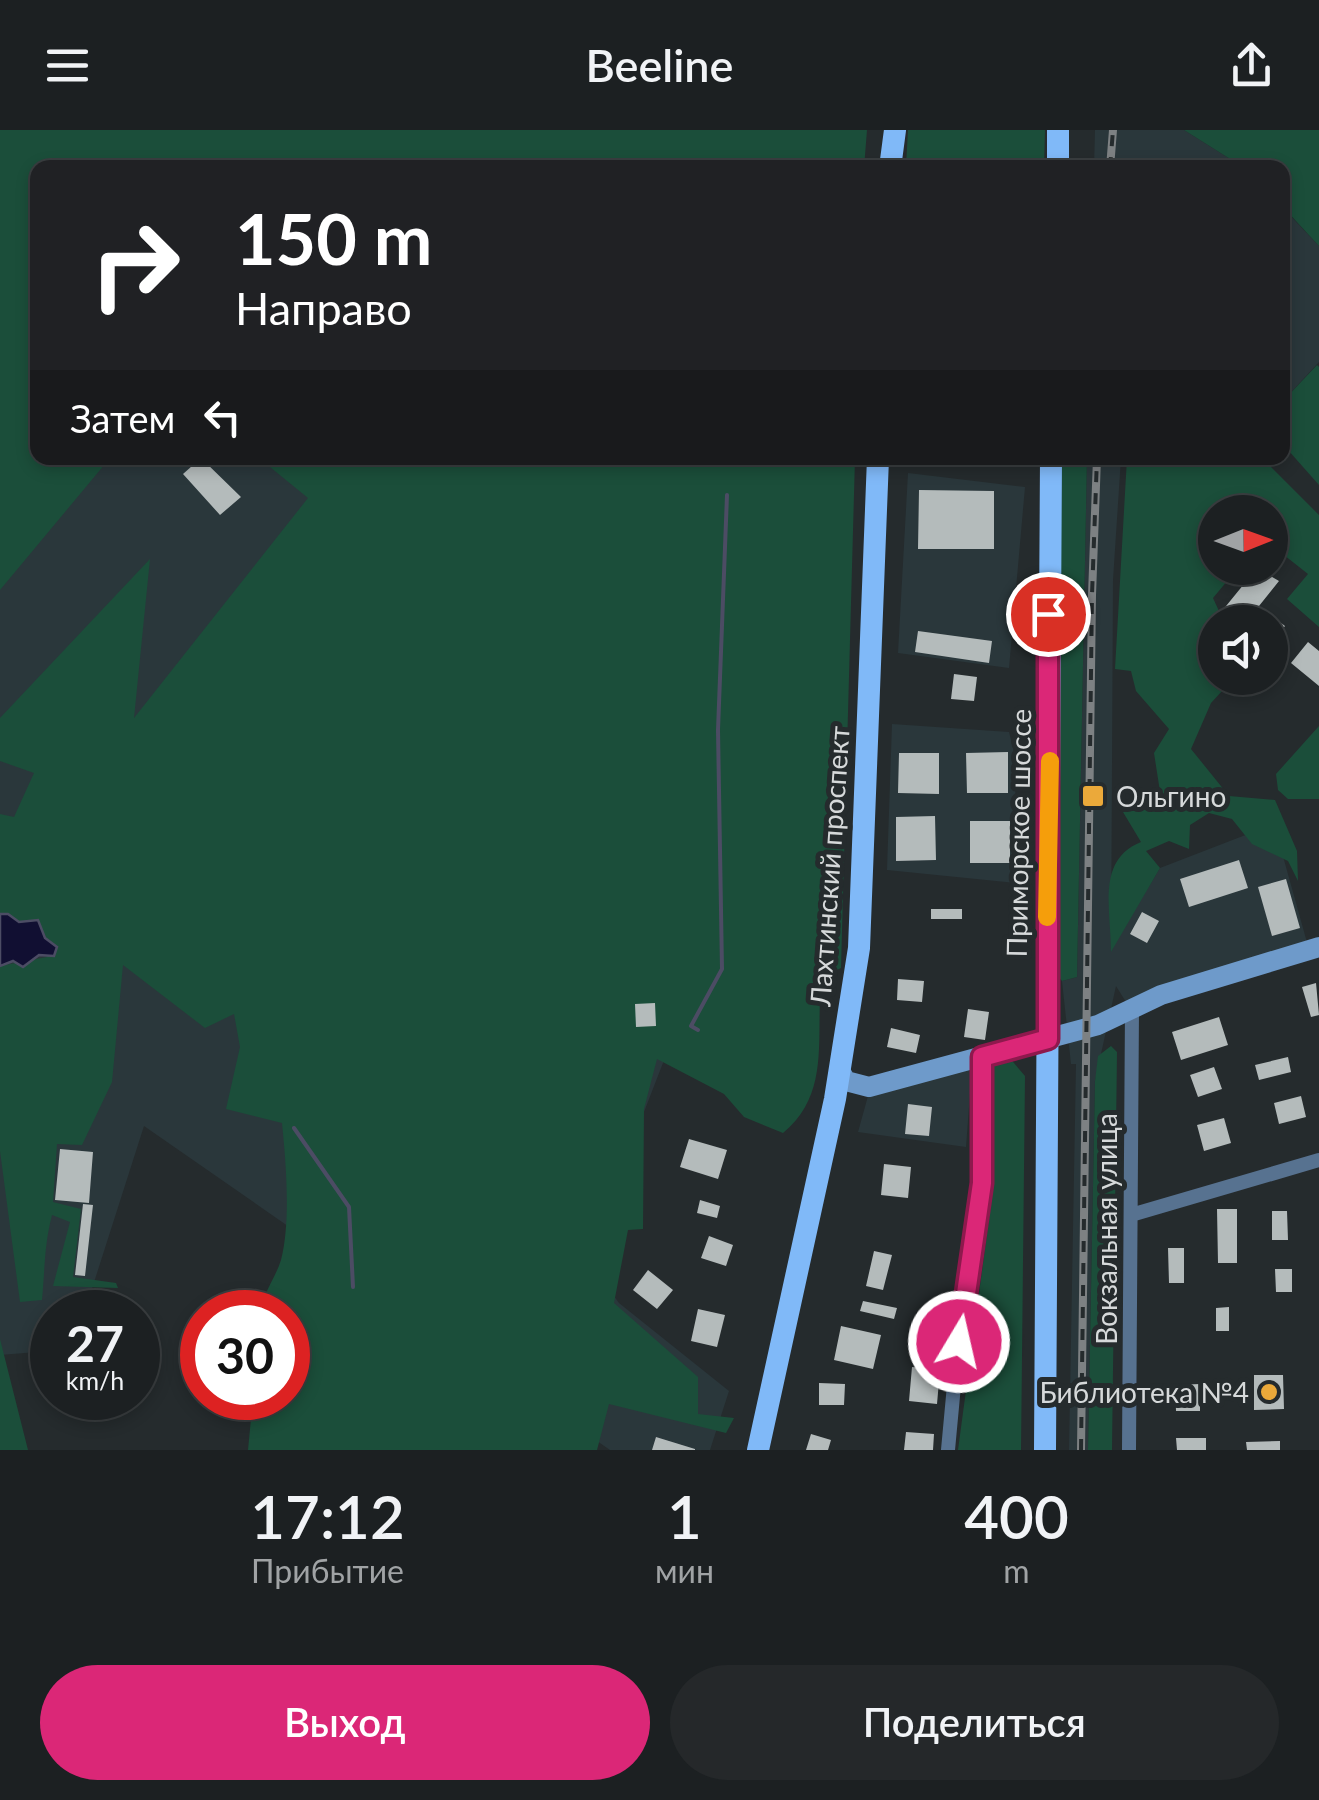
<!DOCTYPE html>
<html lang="ru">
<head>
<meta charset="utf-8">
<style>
  :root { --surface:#1c2022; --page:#25282a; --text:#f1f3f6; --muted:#a0a3a5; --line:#3a3e40; --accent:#db2777 }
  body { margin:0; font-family:Lato,sans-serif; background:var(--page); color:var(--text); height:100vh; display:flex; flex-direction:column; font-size:38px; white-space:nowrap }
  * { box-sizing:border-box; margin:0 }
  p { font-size:32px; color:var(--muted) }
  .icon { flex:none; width:55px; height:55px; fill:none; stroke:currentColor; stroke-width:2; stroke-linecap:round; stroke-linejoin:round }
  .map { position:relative; height:1320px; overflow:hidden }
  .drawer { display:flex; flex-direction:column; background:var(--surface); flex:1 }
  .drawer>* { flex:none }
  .guide { position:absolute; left:30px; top:30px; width:1260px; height:305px; border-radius:20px; box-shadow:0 5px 15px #0003,0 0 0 2px var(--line); background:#202124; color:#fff; overflow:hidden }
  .needle { width:65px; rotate:89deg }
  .fabs { position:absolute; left:1198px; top:365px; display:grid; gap:20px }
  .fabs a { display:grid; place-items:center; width:90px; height:90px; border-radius:50%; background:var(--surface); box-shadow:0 5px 15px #0003,0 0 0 2px var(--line); font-size:50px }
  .speed { position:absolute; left:30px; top:1160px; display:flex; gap:20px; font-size:50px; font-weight:700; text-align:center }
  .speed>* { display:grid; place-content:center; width:130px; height:130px; border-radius:50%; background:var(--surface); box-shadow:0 5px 15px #0003,0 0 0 2px var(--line); line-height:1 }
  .speed small { font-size:25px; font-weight:400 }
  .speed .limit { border:15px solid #d22; background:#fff; color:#111 }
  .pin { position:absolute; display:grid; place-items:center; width:85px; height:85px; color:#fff; margin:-42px; border:5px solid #fff; border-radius:50%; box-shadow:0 2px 10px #0007 }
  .me { position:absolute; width:110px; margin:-55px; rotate:9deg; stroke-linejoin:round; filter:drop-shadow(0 0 8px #0008) }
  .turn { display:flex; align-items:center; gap:35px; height:210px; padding:0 40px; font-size:45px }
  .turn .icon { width:130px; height:130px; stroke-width:2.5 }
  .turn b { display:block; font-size:70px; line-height:85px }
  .then { display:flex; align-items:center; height:95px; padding:0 40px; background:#0003; gap:20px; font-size:38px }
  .eta { display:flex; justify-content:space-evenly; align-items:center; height:170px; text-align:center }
  .eta b { font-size:60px; font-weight:600; line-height:70px }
  .cta { display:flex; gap:20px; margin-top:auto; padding:20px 40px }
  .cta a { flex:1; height:115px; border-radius:60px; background:var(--accent); color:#fff; font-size:40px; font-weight:600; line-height:115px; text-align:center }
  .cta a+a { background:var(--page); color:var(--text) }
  header { display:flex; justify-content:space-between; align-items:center; height:130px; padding:0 40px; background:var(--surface); font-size:45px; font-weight:600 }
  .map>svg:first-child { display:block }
  .built { fill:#2a373b }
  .green { fill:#1b4e3a }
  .water { fill:#110f32; stroke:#4c4c64; stroke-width:2.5 }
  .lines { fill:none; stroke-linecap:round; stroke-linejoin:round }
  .stream { stroke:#4c4c64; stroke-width:4 }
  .building { fill:#b4bbbb }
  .street { stroke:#577290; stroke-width:14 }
  .secondary { stroke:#6e9aca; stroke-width:20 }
  .primary { stroke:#80b9f8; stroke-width:22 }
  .rail-casing { stroke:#7d8183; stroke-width:8 }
  .rail { stroke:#252b2d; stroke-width:4; stroke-dasharray:11; stroke-linecap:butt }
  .route-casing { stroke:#8e194d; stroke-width:25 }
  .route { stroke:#db2777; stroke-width:18 }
  .slow { stroke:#f59e0b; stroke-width:18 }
  .poi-dot { fill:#eba93a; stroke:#252b2d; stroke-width:4 }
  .labels { text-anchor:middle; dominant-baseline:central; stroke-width:10; stroke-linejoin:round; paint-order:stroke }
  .poi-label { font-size:28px; fill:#d6d9da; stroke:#252b2d; text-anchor:start }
  .street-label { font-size:28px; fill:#d6d9da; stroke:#252b2d }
</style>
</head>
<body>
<header><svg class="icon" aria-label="menu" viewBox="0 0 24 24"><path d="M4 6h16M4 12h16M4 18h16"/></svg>Beeline<svg class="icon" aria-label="share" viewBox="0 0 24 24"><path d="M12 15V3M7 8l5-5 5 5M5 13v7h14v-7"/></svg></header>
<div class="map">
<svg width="1319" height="1320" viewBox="0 0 1319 1320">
  <rect width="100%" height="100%" fill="#252b2d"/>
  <path class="built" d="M0,0L38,38V328H488L668,920L587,1129L619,1173L729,1261L710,1320H610L144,996L89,1168L78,1182H52L49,1221L0,1225Z
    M1095,0H1184L1243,37L1094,38Z
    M1282,77L1319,116V232L1283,271Z
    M1087,328H1121L1113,450L1111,819L1160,738L1274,694L1308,816L1126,872L1116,856L1095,951L1088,1320H1069L1076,934H1071L1062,851L1077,847Z
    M908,343L1025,357L1009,538L898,523Z
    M892,594L1009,602L1015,626L1016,753L887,740Z
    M972,937L966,1017L858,1002L868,966Z"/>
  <path class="green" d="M0,0H867L864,38H38V328H110L0,460Z
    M908,0H1045L1044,37H906Z
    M1184,0H1319V116L1283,77L1282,38L1243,37Z
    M1317,235L1319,237V355L1288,320L1282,321L1283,271Z
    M259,328H855L841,838L822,847C814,903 833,962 783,1003L744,987L724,964L657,929L644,979L643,1099L628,1100L614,1173L698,1247V1284L734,1288L726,1303L609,1274L597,1320H248L253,1268H288V1182H261C263,1162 275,1149 281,1130C291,1091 286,1033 282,993L226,979L240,917L234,884L205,898L123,835L112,952L82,1015L57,1014L53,1072L81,1079L73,1147L116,1153L118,1158L53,1156L70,1092L52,1085C44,1116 45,1139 42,1170L20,1172L0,1021V836L47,827L45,808L8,784H0V684L14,687L34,643L0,631V588L150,429L134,588L308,368Z
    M1062,328H1087L1077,847L1062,851L1054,841Z
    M1127,328H1209L1220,337L1229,328H1267L1264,330L1319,385V497L1287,469L1308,444L1270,414V382H1215V438H1238L1213,468L1224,492H1215V548H1234L1211,573L1191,619L1229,666L1275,670L1297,721L1298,751L1288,731L1252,714L1232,689L1209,683L1190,695L1189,719L1169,711L1146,721L1160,738L1111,822C1111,779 1096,730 1141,712L1123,682L1147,679L1161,668L1154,623L1169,599L1136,561L1131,541L1115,539Z
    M1319,596V669H1288L1278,660L1276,644Z
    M1111,916L1117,922L1112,1320H1088L1095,951L1098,926Z
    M1008,926L1025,946L1021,1320H958L991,1074L988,935Z
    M0,1209L28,1320H0Z"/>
  <path class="water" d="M8,784L19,792L38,790L45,808L57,817L54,826L39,825L23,837L13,831L0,836V784Z"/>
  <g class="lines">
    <path class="stream" d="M698,900L691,896L722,839L718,600L727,365
      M294,998L349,1077L353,1157"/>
  </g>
  <path class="building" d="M201,328L241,367L220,385L183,344Z
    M919,360L994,361V419H918Z
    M1257,438L1279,451L1259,476L1285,496L1270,515V492H1237L1222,481Z
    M918,501L992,511L989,533L915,522Z
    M1308,512L1319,521V556L1291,533Z
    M954,544L977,547L974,571L951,569Z
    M1008,622V663H967L966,623Z
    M899,623H939V664L898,663Z
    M935,686L936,730L896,731V687Z
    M970,691H1010V733H970Z
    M1239,730L1248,758L1189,777L1180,749Z
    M1286,749L1300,798L1272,806L1258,757Z
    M931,779H962V789H931Z
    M1142,782L1159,791L1147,813L1130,804Z
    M898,849L924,851L922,872L897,870Z
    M1316,853L1319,885L1311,887L1302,857Z
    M655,873L656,896L636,897L635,874Z
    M968,879L989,882L985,910L964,907Z
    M1219,887L1228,915L1181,930L1172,902Z
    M891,898L920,905L916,923L887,917Z
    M1288,927L1291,942L1259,950L1255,935Z
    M1214,937L1222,959L1198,967L1190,945Z
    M1301,966L1306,987L1279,994L1274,973Z
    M908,974L932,977L929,1006L905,1004Z
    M1224,988L1231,1013L1204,1021L1197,995Z
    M689,1009L727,1020L718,1049L680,1037Z
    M60,1019L93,1022L89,1073L55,1070Z
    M884,1034L911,1037L908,1068L881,1065Z
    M700,1070L720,1076L717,1088L697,1083Z
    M83,1074L93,1075L85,1146L75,1145Z
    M1217,1079H1237V1133H1218Z
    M1272,1081H1287L1288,1110H1272Z
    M709,1106L733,1115L726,1136L701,1128Z
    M1168,1118H1184V1153H1169Z
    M874,1121L892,1125L883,1160L866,1156Z
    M1275,1139H1292V1162H1276Z
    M648,1140L673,1160L657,1179L633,1160Z
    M863,1171L897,1178L894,1189L860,1181Z
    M1229,1177V1201H1216V1178Z
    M698,1179L725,1185L717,1217L691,1211Z
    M841,1196L881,1205L873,1239L834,1230Z
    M912,1237L940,1240L937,1274L909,1271Z
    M1254,1245H1283L1284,1279L1254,1280Z
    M819,1253L845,1254L844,1275H819Z
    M1200,1254V1281H1176L1175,1255Z
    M906,1302L934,1304L933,1320H904Z
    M811,1304L831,1310L828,1320H806Z
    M656,1307L695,1319V1320H652Z
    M1176,1308H1206V1320H1177Z
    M1280,1311V1320H1247L1246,1312Z"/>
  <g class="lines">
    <path class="street" d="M1131,1085L1319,1030
      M948,1320L957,1223L982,1053V927
      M1129,1320L1132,879"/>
    <path class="secondary" d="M840,941L846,951L869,957L1098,895L1161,865L1319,817"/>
    <path class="primary" d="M890,38L895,0
      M1058,38V0
      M758,1320L835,969L859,818L878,328
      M1045,1320L1051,328"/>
    <g class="rail-casing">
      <path id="rail" d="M1110,38L1113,0
        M1081,1320L1092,465L1097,328"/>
    </g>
    <use href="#rail" class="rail"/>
  </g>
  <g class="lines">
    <g class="route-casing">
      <path id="route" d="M959,1212L982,1053V927L1048,909V484"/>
    </g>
    <use href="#route" class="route"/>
    <path class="slow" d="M1047,787L1050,631"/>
  </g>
  <g class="poi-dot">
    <rect x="1081" y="654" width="24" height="24" rx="5"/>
    <circle cx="1269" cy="1262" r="10"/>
  </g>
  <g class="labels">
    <g class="poi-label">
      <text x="1116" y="666">Ольгино</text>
      <text x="1249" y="1262" text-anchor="end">Библиотека №4</text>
    </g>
    <g class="street-label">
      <text transform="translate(1018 703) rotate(-89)">Приморское шоссе</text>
      <text transform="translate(829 736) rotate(-86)">Лахтинский проспект</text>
      <text transform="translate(1106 1099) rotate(-90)">Вокзальная улица</text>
    </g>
  </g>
</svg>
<div class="fabs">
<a><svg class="needle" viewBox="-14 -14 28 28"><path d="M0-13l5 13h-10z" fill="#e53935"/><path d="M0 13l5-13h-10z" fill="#a0a3a5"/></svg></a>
<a><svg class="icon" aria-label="sound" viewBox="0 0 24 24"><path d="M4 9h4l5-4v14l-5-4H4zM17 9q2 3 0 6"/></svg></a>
</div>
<div class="speed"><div>27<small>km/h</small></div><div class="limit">30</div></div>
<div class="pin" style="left:1048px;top:484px;background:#d93025"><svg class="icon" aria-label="arrive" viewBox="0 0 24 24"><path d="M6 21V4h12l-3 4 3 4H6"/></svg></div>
<svg class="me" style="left:959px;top:1212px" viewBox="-20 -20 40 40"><circle r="17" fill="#db2777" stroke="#fff" stroke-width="3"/><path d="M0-11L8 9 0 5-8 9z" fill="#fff"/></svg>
<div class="guide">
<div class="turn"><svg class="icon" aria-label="right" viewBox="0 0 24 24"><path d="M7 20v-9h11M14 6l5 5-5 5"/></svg><div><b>150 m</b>Направо</div></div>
<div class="then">Затем<svg class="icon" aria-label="left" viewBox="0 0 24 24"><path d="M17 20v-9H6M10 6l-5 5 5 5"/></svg></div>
</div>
</div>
<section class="drawer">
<div class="eta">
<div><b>17:12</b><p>Прибытие</p></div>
<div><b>1</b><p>мин</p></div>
<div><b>400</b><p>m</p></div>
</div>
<div class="cta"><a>Выход</a><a>Поделиться</a></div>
</section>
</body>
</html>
